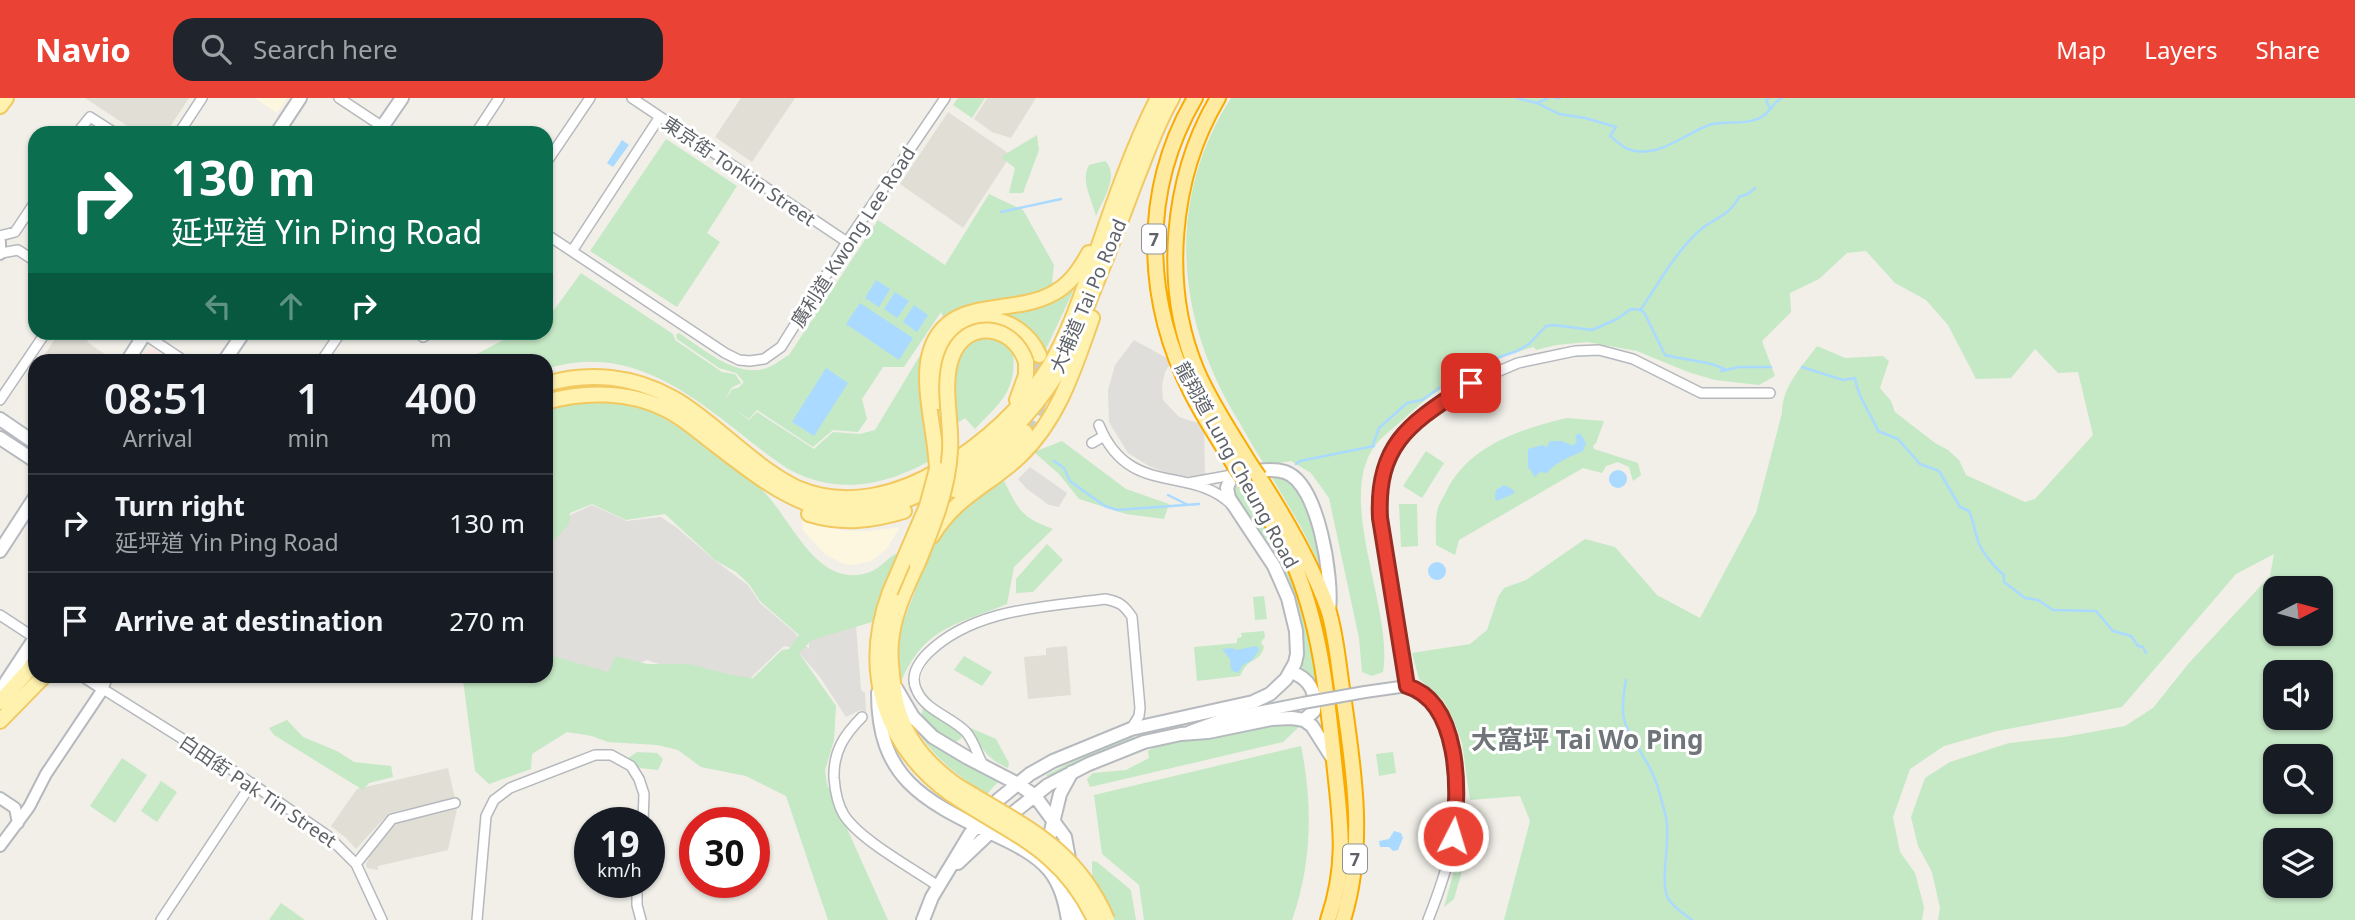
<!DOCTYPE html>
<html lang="en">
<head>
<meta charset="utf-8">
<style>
  :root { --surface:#171b24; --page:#20242c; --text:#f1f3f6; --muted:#9ea1a6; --line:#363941; --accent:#ea4335 }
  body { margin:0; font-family:"Noto Sans","Noto Sans TC",sans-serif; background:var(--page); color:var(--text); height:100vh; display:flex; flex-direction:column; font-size:26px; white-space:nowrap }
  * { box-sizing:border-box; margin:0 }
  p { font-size:23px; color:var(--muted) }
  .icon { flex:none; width:38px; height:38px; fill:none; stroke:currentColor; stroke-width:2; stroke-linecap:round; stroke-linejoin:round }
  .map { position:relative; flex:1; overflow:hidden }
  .sheet { position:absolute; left:28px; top:256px; width:525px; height:329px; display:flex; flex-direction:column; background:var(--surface); border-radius:21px; box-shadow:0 2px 5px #0004 }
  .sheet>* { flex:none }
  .hud { position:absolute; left:28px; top:28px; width:525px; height:214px; border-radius:21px; box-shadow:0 2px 5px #0004; background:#0b6e4f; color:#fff; overflow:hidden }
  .needle { width:46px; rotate:84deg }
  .fabs { position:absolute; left:2263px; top:478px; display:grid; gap:14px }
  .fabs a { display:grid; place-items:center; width:70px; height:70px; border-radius:14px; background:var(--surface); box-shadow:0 2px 5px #0004; font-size:35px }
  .speed { position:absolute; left:574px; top:709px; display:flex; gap:14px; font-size:35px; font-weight:700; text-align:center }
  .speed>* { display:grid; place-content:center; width:91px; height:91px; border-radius:50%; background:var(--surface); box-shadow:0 2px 5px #0004; line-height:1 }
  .speed small { font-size:18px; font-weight:400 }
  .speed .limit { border:10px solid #d22; background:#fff; color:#111 }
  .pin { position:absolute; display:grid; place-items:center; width:60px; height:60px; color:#fff; margin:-30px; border-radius:14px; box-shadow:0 4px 10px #0006 }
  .me { position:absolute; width:77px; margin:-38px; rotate:5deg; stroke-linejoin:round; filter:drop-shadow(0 0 5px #0008) }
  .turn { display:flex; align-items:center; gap:24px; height:147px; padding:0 28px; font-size:32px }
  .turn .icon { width:91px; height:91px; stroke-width:2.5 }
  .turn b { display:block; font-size:49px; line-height:60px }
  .lanes { display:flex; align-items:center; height:66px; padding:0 28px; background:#0003; justify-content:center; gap:35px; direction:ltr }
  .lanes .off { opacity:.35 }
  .eta { display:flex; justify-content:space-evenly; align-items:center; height:119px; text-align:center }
  .eta b { font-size:42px; font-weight:600; line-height:49px }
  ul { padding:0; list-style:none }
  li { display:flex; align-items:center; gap:21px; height:98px; padding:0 28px; border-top:2px solid var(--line) }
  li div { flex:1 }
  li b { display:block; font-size:26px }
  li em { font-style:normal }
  header { display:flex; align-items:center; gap:42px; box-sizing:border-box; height:98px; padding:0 35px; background:var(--accent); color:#fff }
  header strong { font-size:33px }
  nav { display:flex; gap:38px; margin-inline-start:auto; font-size:24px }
  .search { width:490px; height:63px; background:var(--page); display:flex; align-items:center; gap:18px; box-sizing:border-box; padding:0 24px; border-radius:21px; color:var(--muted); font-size:26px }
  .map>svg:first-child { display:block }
  .commercial { fill:#fef7e0 }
  .industrial { fill:#e0deda }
  .education { fill:#e1ded6 }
  .medical { fill:#fce8e6 }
  .green { fill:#c5e8c5; fill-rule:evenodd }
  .water { fill:#aadaff }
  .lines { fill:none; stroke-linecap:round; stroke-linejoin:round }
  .stream { stroke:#aadaff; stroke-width:2.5 }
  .primary-tunnel { stroke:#ccccc8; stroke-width:14; stroke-dasharray:14 7; stroke-linecap:butt }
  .minor-casing { stroke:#b5b8bc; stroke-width:12 }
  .tertiary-casing { stroke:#b5b8bc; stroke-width:14 }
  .secondary-casing { stroke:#b6babf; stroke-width:16 }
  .primary-casing { stroke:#f2c960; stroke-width:18 }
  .trunk-casing { stroke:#f9ab00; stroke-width:18 }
  .minor { stroke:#fff; stroke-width:9 }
  .tertiary { stroke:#fff; stroke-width:10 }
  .secondary { stroke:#fff; stroke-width:12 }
  .primary { stroke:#fff2af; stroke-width:14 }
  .trunk { stroke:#feeaa1; stroke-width:14 }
  .tertiary-bridge-casing { stroke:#b5b8bc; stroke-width:14; stroke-linecap:butt }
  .primary-bridge-casing { stroke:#f2c960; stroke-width:18; stroke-linecap:butt }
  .trunk-bridge-casing { stroke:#f9ab00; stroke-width:18; stroke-linecap:butt }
  .tertiary-bridge { stroke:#fff; stroke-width:10 }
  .primary-bridge { stroke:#fff2af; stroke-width:14 }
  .trunk-bridge { stroke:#feeaa1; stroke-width:14 }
  .route-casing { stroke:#982c22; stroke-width:18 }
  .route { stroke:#ea4335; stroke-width:12 }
  .labels { text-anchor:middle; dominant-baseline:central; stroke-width:6; stroke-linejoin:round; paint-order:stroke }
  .shield { fill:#fff; stroke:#8f9295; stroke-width:2 }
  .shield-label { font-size:18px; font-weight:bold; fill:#5f6368 }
  .street-label { font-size:19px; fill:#5f6368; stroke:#fff }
  .district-label { font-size:26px; font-weight:bold; fill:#70757a; stroke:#fff }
</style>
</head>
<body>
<header>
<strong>Navio</strong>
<div class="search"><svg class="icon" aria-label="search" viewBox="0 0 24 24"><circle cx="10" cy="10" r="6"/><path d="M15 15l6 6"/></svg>Search here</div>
<nav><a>Map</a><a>Layers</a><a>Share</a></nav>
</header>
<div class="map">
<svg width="2355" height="822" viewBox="0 0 2355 822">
  <rect width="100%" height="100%" fill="#f1efe8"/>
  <path class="commercial" d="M255,0H287L277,15Z
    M802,421L844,433H870L900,429L888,449L878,458L869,464L850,467L842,465L825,456L803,432Z"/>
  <path class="industrial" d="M1134,242L1172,263L1165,274L1162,288L1163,302L1179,319L1204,327L1205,377L1178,379L1149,368L1128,355L1109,324L1108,292L1115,267Z
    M1030,369L1067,395L1059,409L1049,407L1027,391L1018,381Z
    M592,407L627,423L661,419L676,429L717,464L748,487L760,505L793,533L809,551V533L856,526L861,592L865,595L866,614L860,612L846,619L820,579L801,557L793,550L784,548L742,588L691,577L647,562L606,579L546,562V441L564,420Z"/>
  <path class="education" d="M85,0H189L166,35H138Z
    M741,0H795L752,64L715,39Z
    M987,0H1036L1011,40L992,34L974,21Z
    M948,14L1011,57L963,130L900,86Z
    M59,235H93L87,244L112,261L41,262Z
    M1067,548L1071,597L1028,601L1024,559L1046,557V550Z
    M448,670L455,700L389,715L356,751L346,740L331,728L357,691Z
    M457,711L448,752L378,768V772L367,770L366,766L371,756L394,726Z"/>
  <path class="medical" d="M153,246L177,262H141Z"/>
  <path class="green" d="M958,0H985L972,20L953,7Z
    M1231,0H2355V822H1938L1940,810L1932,774L1918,748L1911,719L1925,680L1950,664L2009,645L2064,639L2125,628L2153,610L2189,565L2270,478L2274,456L2236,476L2122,609L1997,633L1944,648L1910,671L1893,719L1900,754L1915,775L1924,809L1922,822H1504L1530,723L1520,698L1470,702L1462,645L1454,623L1443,602L1419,581L1412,555L1470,546L1487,532L1498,499L1504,490L1526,482L1585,441L1615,449L1657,497L1700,520L1756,415L1782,315C1782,288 1802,269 1817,248L1845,260L1883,258L1889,263L1880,290L1891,303L1895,314L1935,345L1948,352L1959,362L1966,377L2025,404L2035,401L2093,337L2078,274L2058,275L2035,251L2011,280L1976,281L1948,227L1926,202L1895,185L1866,153L1847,155L1819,181L1790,195L1791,214L1762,243L1775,278L1759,287L1715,282L1688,274L1637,253L1587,244L1556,247L1536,252L1534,249C1488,261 1444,284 1409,316C1399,326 1386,335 1377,345C1333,398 1394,510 1383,574L1372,578L1362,574L1359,540L1329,400L1311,375L1291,363L1265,367C1255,353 1247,337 1238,322C1176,221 1165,103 1231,0ZM2275,490H2320V536H2275ZM2275,574H2320V620H2275ZM2275,658H2320V704H2275ZM2275,742H2320V788H2275Z
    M1037,37L1039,52L1023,95H1009L1015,70L1001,59Z
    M666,41L737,88L707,135L720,144L677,209L590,153Z
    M1105,63C1120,77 1103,101 1096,118C1092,101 1080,83 1089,67Z
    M989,96L1023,112L1054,167L1052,184L1062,199L1077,185L1044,255C1031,225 1011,218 984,204L962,209L943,219L938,315L944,354C898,384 844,400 792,373C774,363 757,348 740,335C682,289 624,246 546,271V262H466L516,235L546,234V219L551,216L581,175L673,236L675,242L722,274L735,276L741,285L731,290L725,303L732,291L738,290L744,284L736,275L719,270L677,241L676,237L679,235C702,250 730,275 759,272C770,271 780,262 789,257L878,122L945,167ZM941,214L943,219L875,332L860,336L833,334L814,351L757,314L749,322L735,311L749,321L757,312L813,349L833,332L858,334L867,321L862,301L883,269H904Z
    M998,230L1029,250L1013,256C1017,293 999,306 975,331L965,320L959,324L955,320C952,274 950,250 998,230Z
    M600,302C654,308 672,324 714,355C729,367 746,378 761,391C790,417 815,491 867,475C879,472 884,463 894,457C898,454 904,455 909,453C920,447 934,422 943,412C953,401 964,393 976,385L984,396L1003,381C1019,412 1020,419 1053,431L1014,469L1007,506C956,527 924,529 901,584C894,545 900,531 915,494L886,484L872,524L812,542L799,555L836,608L834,642L825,672L827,686L888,822H828L786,698L746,678L701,669L678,652L657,647L608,644L592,638L567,634L532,656L531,671L489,686L475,673L463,582L454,578H546V556L608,574L616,558L647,566H689L736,578L753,580L782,552L789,551L799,537L760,503L749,486L736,474L715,462L665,416L626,422L592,406L570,415L569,426L546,451V311L578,304Z
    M1567,320L1604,323L1596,345L1593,348L1594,351L1638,365L1641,377L1633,383L1629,369L1618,364L1606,368L1602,375L1583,370L1459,442L1455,457L1436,447C1436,436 1435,424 1437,414C1438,407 1443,400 1446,394C1468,348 1520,331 1567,320Z
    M1062,343L1126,391L1169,406L1164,421L1126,416L1079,401L1059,376L1034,354Z
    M1426,353L1444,365L1422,400L1403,388Z
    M1270,376L1285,378L1307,402L1324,476L1301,429Z
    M1234,380C1255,412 1276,445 1291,480C1304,512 1310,547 1316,581L1312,582L1304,575L1272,457L1234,397L1231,382Z
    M1399,406H1417L1418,448L1401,449Z
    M1047,446L1063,462L1033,494L1016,495V481Z
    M1264,498L1267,521L1255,522L1253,499Z
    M1264,533L1265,539L1261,544L1264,549C1260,563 1253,560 1246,568C1243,571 1242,574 1240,578L1197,583L1194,549L1237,545V540L1242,539L1241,535Z
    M964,558L992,574L982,588L954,572Z
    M926,609L963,635L965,637L956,644L940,638L922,620V612Z
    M287,622L303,639L337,653L354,664L391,668L393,679L369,685L363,692L274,637L269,630Z
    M1281,623L1303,625L1283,644L1090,689L1087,681L1093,675L1126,672L1149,660L1148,653L1160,646Z
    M966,628L996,641L1009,665L1008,670C981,658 983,647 966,628Z
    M922,635L997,680L998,684L987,696C960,680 940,664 921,639Z
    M1134,638L1136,642L1088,660L1049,681L1046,677L1087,656Z
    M1301,648C1313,706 1312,766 1292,822H1144L1139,787L1102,756L1094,697Z
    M637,654L657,655L663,661L658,672L640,670L627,661Z
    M1393,654L1396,675L1379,678L1376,656Z
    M122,660L147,677L115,725L90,708Z
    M161,683L177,694L157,724L141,713Z
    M1463,723L1470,724L1473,734L1454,801L1444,809L1458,759Z
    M1092,763L1097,764L1131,792L1136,822H1093Z
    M281,805L305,822H269Z"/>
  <path class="water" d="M622,42L629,47L613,69L607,65Z
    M876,182L890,191L879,209L865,200Z
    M895,194L909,203L897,220L884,211Z
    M860,205L913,240L899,262L846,226Z
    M914,207L928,217L917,234L903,224Z
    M826,270L848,285L814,338L792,324Z
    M1580,335L1586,345L1583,353C1570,359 1557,363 1547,375L1540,374L1535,379L1528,369V351L1542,347L1547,349L1550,343H1562L1573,348L1577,343L1575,338Z
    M1609 381a9 9 0 1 1 18 0a9 9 0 1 1-18 0Z
    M1504,387L1512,391L1515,395L1497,403L1495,400L1496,392Z
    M1428 473a9 9 0 1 1 18 0a9 9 0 1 1-18 0Z
    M1257,548L1259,552L1252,562L1243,567L1238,575L1231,572L1230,561L1222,551L1232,550L1236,552Z
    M1394,733L1401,735L1403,740L1398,752L1393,753L1389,749H1380L1379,743L1389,741Z"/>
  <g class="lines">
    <path class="stream" d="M1517,0L1537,5L1559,16L1585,20L1616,29L1610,38C1616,42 1622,49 1628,51C1657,62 1684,36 1709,27C1725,22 1749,28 1763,18C1771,13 1773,4 1782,0
      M1555,0H1560
      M1769,0L1766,2L1769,9
      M1537,5L1548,0
      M1001,114L1061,101
      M1641,211C1659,185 1674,156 1699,133C1714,119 1728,120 1739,99L1748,96L1755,90
      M1802,269L1843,282L1855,280C1858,300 1870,314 1878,333L1898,341L1920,366L1939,373L1960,409L1969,413C1974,424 1975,435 1979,446C1984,456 1995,470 2004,477V484L2025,500L2038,502L2053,512L2096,513L2113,533L2131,538L2138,548L2143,549L2146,555
      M1721,273L1739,269H1771
      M1372,349L1379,330L1407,305L1422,302L1449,283L1491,262L1517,253L1529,246L1546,228L1554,227L1592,232L1617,221L1631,211L1641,212L1645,216L1665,257C1688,263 1707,262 1727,272
      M1054,363L1064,370L1070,383L1085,394L1105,408L1117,412L1199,406
      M1296,366L1300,363L1374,348
      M1168,397L1186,406
      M1626,582C1618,624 1625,628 1646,663C1656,679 1661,700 1666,719C1671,744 1661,773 1666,795C1669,807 1683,815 1692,822"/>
    <path class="primary-tunnel" d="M1025,334C1042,309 1047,286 1039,257"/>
    <g class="minor-casing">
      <path id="minor" d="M339,0L392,35
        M632,0L847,144
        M77,35L90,19L115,35
        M179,35L202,0
        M476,35L499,0
        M546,65L590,0
        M546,136L725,255L739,262L750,263L764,261L781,249L847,144L945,0
        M0,138L15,134L35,104
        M572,153L659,20
        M1,155L18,152L35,163
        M141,234L183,262
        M417,234L423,239L432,234
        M322,262L341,234
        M0,302L46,234
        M1099,327C1129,401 1191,366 1232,407
        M1092,345L1104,338
        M1188,385L1232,377
        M0,517L35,540
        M108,578L103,591L232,672L328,738L356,766L382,822
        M862,619C844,637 833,654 834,680C835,692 837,706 844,717C860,742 912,770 938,788
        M983,667C977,656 974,643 966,634C952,619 926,613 917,593C909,578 918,565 928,555C974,510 1046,509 1105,501C1120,504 1124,507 1132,519L1140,610L1139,618L1131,631
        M356,766L392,721L455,705
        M637,784V807L641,822
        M161,822L252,685
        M477,822L486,718L494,702L510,690L595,657H611L631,668L639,681L644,696L643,724
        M1428,822C1437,799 1446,775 1451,750C1460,705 1463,604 1407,588L1379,400L1385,365L1393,351L1407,333L1428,314L1471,285L1518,265L1575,253L1599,252L1633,261L1701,295H1770"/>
    </g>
    <g class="tertiary-casing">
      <path id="tertiary" d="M0,144V156
        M1365,594L1407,588
        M1190,633L1223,621L1303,605
        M0,700L15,710L18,725
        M0,748L29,709L46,676L103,591L83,578"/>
    </g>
    <g class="secondary-casing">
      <path id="secondary" d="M277,35L300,0
        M378,35L402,0
        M128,262L146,234
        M225,262L244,234
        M0,321L35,345
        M0,340L35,363
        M0,453L35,399
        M1291,574C1309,580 1317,594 1314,613L1304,622
        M896,590L913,619L933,639L968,660L1018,686L1035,698L1065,739L1070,766
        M878,595C878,679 922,702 991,735C1010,744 1035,755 1049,772C1061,787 1065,804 1068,822
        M0,601L6,584L35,540
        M1040,748L1050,737L1060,696L1072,674
        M958,765L998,727L1048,687L1089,666L1144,644L1181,636L1208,634L1271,621L1292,620L1304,622L1312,628L1333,661
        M1073,788L1079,822
        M923,822L932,799L970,736L998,702L1030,676L1053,663L1131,631L1253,604L1270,596L1286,581L1295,565L1297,556L1296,533L1288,500L1274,468L1229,400L1227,390L1232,377C1248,375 1269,369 1285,374C1319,385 1333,482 1329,512"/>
    </g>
    <g class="primary-casing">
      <path id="primary" d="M0,8L6,0
        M546,286C589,273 634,278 673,300C693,311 711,327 728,341C750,359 772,378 797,390C846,411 899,397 943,370C984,345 1023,310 1049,269C1069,236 1081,198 1094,162C1112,110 1133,48 1158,0
        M1017,302L1026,277V264
        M546,304C583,293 629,293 665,311C684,320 700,335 716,347C786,401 833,437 922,395C976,369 1024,328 1056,277C1070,253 1080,226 1090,200C1105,163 1120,125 1134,87C1146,58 1156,27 1172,0
        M939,304C937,286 937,266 945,250C966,205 1021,217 1039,257
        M937,371C936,337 922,291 929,259C943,197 1008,218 1050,197C1069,188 1079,173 1089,155
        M955,392C982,376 1006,359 1025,334
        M809,416C843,426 871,423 904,413
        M932,438C956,398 988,388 1020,358C1059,320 1074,271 1092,220
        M922,455C911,481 896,508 892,536C889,553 891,569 893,585C898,631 919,660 956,687
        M890,494C861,571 883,647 951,696
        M0,604L35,565
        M0,623L44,578"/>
    </g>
    <g class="trunk-casing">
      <path id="trunk" d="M1195,0C1141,92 1144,201 1191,294C1204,320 1220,344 1235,368
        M1218,0C1171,79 1161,188 1197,273C1211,306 1232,336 1250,366
        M1259,379C1286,421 1311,464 1328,511C1336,536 1338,564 1342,590C1353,667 1367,745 1343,822
        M1244,381C1262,408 1279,434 1293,464C1320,526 1327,596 1334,663C1340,722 1348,764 1328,822"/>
    </g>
    <use href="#minor" class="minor"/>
    <use href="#tertiary" class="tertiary"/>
    <use href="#secondary" class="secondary"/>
    <use href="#primary" class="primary"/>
    <use href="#trunk" class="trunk"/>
    <g class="tertiary-bridge-casing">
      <path id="tertiary-bridge" d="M1303,605L1365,594"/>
    </g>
    <g class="primary-bridge-casing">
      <path id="primary-bridge" d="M917,467C932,430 948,393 950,353C952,323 942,290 951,261C964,220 1013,225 1026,264
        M890,494L927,408L937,371
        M956,687C1020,727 1075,747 1107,822
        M951,696C1011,736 1062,751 1095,822"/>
    </g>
    <g class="trunk-bridge-casing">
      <path id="trunk-bridge" d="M1250,366L1259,379
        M1235,368L1244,381"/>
    </g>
    <use href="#tertiary-bridge" class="tertiary-bridge"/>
    <use href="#primary-bridge" class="primary-bridge"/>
    <use href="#trunk-bridge" class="trunk-bridge"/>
  </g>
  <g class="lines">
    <g class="route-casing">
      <path id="route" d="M1453,738C1460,693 1460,604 1407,588L1380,420C1376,343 1413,324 1471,285"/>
    </g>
    <use href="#route" class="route"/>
  </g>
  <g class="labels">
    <g class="shield">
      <rect x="1142" y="126.5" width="24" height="29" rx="5"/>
      <rect x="1343" y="746.5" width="24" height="29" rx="5"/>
    </g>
    <g class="shield-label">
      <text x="1154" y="141">7</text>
      <text x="1355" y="761">7</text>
    </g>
    <g class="street-label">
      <text transform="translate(739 73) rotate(34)">東京街 Tonkin Street</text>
      <text transform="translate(853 139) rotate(-57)">廣利道 Kwong Lee Road</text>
      <text transform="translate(1088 198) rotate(-67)">大埔道 Tai Po Road</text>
      <text transform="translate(1237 367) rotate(61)">龍翔道 Lung Cheung Road</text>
      <text transform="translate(258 693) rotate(34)">白田街 Pak Tin Street</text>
    </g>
    <g class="district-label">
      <text x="1587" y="641">大窩坪 Tai Wo Ping</text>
    </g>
  </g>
</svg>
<div class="fabs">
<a><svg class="needle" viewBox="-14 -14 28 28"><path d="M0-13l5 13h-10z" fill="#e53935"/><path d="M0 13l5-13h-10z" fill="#9ea1a6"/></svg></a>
<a><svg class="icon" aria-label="sound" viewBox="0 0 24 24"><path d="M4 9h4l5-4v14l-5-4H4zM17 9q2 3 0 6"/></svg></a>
<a><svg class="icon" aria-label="search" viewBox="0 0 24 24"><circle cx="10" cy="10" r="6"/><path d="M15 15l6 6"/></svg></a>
<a><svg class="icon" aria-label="layers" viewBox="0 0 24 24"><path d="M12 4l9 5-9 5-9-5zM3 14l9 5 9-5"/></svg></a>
</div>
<div class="speed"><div>19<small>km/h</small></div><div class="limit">30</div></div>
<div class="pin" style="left:1471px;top:285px;background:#d93025"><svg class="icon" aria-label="arrive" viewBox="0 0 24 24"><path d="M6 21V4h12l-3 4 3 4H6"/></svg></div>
<svg class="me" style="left:1453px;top:738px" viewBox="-20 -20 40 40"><circle r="17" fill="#ea4335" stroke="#fff" stroke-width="3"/><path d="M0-11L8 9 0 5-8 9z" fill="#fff"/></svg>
<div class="hud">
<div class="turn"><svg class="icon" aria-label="right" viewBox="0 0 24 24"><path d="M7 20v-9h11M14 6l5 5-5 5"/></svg><div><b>130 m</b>延坪道 Yin Ping Road</div></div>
<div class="lanes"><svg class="icon off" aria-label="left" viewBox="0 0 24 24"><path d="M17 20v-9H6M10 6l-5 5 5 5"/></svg><svg class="icon off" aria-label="ahead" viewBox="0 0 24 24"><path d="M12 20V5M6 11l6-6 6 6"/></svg><svg class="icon" aria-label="right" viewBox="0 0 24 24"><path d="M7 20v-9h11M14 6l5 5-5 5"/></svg></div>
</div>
<section class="sheet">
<div class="eta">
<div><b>08:51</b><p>Arrival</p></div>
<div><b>1</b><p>min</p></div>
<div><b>400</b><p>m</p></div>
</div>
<ul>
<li><svg class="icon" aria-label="right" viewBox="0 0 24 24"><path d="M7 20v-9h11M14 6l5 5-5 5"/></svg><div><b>Turn right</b><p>延坪道 Yin Ping Road</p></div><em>130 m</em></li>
<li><svg class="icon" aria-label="arrive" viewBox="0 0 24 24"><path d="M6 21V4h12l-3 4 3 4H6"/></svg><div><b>Arrive at destination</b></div><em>270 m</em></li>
</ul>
</section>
</div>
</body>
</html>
